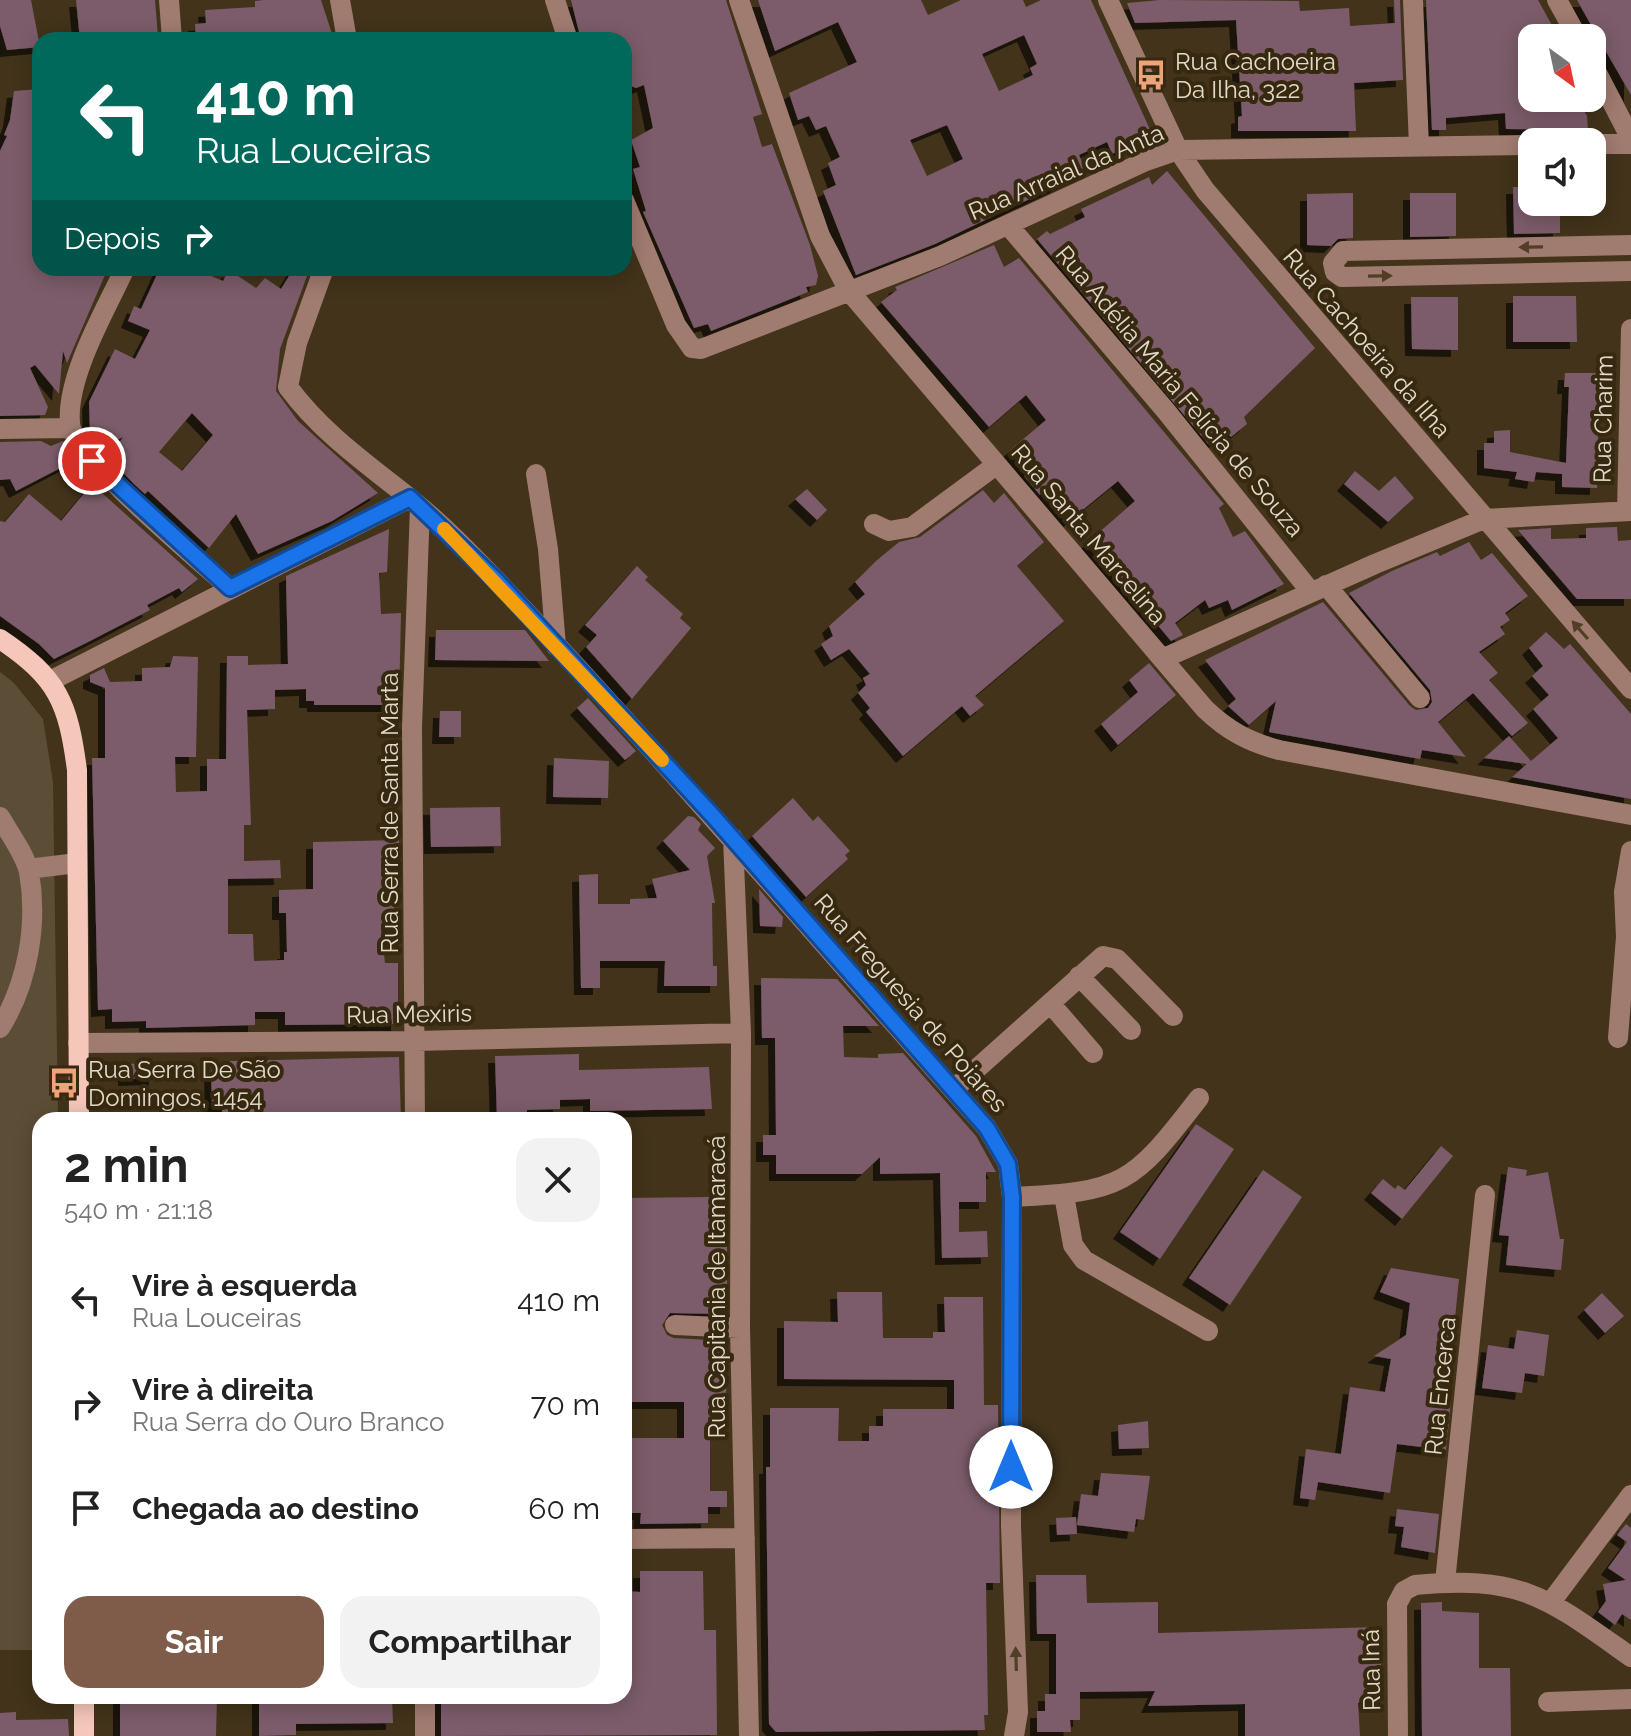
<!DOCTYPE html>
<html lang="pt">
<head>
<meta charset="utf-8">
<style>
  :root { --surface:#fff; --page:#f2f2f2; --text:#222; --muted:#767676; --accent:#7f5c4a }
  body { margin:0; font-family:Raleway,sans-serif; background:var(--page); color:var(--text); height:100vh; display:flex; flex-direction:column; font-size:30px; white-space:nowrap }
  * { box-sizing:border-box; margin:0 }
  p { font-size:26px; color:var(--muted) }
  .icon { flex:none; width:44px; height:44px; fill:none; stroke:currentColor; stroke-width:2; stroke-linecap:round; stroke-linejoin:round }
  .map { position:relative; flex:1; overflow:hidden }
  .details { position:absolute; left:32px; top:1112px; width:600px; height:592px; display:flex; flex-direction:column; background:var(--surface); border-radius:24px; box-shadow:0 4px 20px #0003 }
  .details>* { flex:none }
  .guide { position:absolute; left:32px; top:32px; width:600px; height:244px; border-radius:24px; box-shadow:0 4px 20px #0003; background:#00695c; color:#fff; overflow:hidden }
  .needle { width:52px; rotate:147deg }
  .controls { position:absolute; left:1518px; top:24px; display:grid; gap:16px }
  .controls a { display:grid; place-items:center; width:88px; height:88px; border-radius:16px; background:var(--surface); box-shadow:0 4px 20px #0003; font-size:40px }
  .pin { position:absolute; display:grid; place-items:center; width:68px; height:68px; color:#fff; margin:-34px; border:4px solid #fff; border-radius:50%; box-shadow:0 2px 8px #0007 }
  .me { position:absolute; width:88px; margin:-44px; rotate:0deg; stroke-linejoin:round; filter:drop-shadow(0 0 6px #0008) }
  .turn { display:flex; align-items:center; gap:28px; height:168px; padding:0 32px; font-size:36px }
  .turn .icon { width:104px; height:104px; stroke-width:2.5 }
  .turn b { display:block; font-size:56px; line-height:68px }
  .then { display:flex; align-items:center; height:76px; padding:0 32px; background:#0003; gap:16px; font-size:30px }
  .round { display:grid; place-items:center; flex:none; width:84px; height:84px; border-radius:24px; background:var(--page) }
  .headline { display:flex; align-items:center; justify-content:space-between; height:136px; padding:0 32px }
  h1 { font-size:48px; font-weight:700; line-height:60px }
  .button { display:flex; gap:16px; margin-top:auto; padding:16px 32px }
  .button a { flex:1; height:92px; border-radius:24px; background:var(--accent); color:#fff; font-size:32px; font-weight:700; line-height:92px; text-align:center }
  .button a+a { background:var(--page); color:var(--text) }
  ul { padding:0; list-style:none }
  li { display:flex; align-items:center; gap:24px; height:104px; padding:0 32px }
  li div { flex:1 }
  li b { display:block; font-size:30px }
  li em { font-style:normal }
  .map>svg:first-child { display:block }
  .green { fill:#5c4d36 }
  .building { fill:#7b5c6a; fill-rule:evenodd; filter:url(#shadow) }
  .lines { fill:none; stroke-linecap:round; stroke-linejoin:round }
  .minor { stroke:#a07b70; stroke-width:20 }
  .major { stroke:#f5c7ba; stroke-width:20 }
  .oneway { fill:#513e27 }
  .route-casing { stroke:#114b97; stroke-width:20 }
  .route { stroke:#1a73e8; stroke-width:14 }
  .slow { stroke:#f59e0b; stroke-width:14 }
  .labels { text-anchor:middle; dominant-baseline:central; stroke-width:8; stroke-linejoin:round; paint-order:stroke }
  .poi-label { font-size:24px; fill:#e2d9ca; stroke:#37290f; text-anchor:start }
  .street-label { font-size:24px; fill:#e2d9ca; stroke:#37290f }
</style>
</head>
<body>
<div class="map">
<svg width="1631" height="1736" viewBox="0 0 1631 1736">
  <defs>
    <filter id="shadow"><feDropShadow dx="-7" dy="7" stdDeviation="0" flood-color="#0009"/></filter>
  </defs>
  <rect width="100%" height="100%" fill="#42331a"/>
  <path class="green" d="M0,672L14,683L43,719L53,782L58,1120H40V1650H0Z"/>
  <path class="building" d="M0,0H31L40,47L7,50L0,26Z
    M76,0H155L158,37L80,40Z
    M264,0H321L334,40H196L195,24L206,23L205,10L255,7V1Z
    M571,0H726L762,114L753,117L762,147L772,144L810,245L818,276L816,285L806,287L808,292L711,331L708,324L694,328L643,212L646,211L633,169L640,167L631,140L653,128L644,85L636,88L631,86L628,76L624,77V40H581Z
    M758,0H921L928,15L961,0H1023L1026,7L1041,0H1091L1152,134L1112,154L1107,142L1079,155L1086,172L935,244L856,275L823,191L836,185L828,163L840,157L826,126L816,130L809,116L798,120L789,93L857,62L838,22L775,51ZM1024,35L1037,64L1030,68L1033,75L999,91L982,54ZM947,125L963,159L927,176L910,140Z
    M1160,0L1299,1L1300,11L1349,8L1350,26L1395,23L1394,0H1400L1403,80L1354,83L1356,131H1238V117L1242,116L1236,20L1135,23L1127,3Z
    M1426,0H1538L1559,38H1532V98H1576L1587,116L1588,130L1506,129L1505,113L1446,118V130H1432Z
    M1577,0H1631V95L1600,41Z
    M40,89V268H108L67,363L63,351L59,394L35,365L30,368L48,407L45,415L0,416V151L7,136L4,135L10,120L14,91Z
    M1167,171L1315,348L1244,417L1247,424L1231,437L1226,432L1210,446L1037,239L1047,231L1050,234L1085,217L1081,209L1149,177L1152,185Z
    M1513,187H1529L1532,202H1560V233L1514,234Z
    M1353,193V238L1338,239L1331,246L1307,245V194Z
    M1410,193H1456V236L1410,237Z
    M994,245L1004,267L1019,258L1224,504L1219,508L1233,537L1245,531L1284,584L1232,610L1228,600L1209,608L1205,600L1175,623L1183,635L1171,641L1088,542L1135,501L1118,481L1069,521L1044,492L1040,495L1024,476L1028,473L1009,451L1046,420L1026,395L989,427L881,302L897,290L895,287Z
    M160,268H192L223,281L229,270L256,288L265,278L281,289L294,268H310L280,349L276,391L298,421L378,493L332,521L258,554L236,514L209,548L148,491L145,494L134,484L109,458L123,437L101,448L90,434L89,402L115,349L135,359L150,330L128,321L134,306L141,309ZM192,413L213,435L182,471L159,452Z
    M1513,296H1576L1577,342H1513Z
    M1411,297H1458V350L1412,349Z
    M1565,373H1599L1597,488L1562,487V474L1536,472L1534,482L1515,479L1517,472L1484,468V443H1494V431L1510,430V452L1566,463L1569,387H1564Z
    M41,441L51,446L63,441L74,461L16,491L10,479L0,480V442Z
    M1355,471L1379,491L1395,476L1414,498L1388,522L1344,484Z
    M92,484L198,579L182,592L179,588L147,605L150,610L90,641L92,645L90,641L54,659L39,644L0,616V521L5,522L29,494L61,521Z
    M807,489L827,510L817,520L795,499Z
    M983,490L994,503L1004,493L1044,542L1017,566L1064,621L975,696L984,705L970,716L962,706L903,756L866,712L870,708L858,693L866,685L863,678L870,674L849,649L831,660L821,644L833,636L829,626L865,594L855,582L876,561L899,542L920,537Z
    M1617,527L1618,541L1631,540V599H1577L1518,530L1551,528V539L1586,538V528Z
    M389,529L387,572L379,573L381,614L401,613L399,705H314V701H306V689L275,690V709L247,710L251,825H244V861L280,860L281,878L228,879V934H253L254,961L284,960V952H287L286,913H279V890L313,889V842L399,840L398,928H381L385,963H398V1024L285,1025V1012H255V1025L146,1028V1021L112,1022V1009L98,1010L92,758H105V688L90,682V675L104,668L110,682L142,681V668L170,667L173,656L198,657L196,757H175L176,792L207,791V759H226L227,656H248V665L288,664L286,576Z
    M1469,542L1481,560L1492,553L1528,596L1505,613L1510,620L1500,627L1505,634L1479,652L1498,673L1489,680L1528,723L1512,736L1473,693L1438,722L1466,757L1422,750L1420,759L1269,732L1276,701L1249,725L1228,706L1236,699L1205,660L1323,602L1410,706L1416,710L1428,708L1432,702L1430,690L1349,593L1394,570L1437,552L1440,556Z
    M637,566L648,577L645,580L683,614L680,618L691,628L632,699L586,647L597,635L585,625Z
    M436,630H525L549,661L435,660Z
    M1546,632L1564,649L1570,644L1631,714V799L1512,777L1527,764L1484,758L1509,736L1531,761L1558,738L1533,709L1549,695L1532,676L1543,666L1529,648Z
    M1149,663L1176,695L1118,745L1101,724L1138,692L1129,680Z
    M588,698L636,751L625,760L577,708Z
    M440,711H461V737H439Z
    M554,758L609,761L608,798L553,797Z
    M793,798L813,821L818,816L850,851L845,855L848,859L806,897L752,836Z
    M500,807L501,846L431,847L430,808Z
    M688,816L694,817L701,824L698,830L715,848L707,856L715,903H712L713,966H717V986H664L665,961H600V988H581L579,875L598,874V904H630V899L657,898L652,879L690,870L663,841Z
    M759,889L783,917L782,927L760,926Z
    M761,978L837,979L879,1026H843L844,1057L878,1058V1054L903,1053L976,1136L996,1172H986V1202H959V1232L987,1231L988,1257L942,1258L940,1173L880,1174V1157L862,1174H776V1155H763V1135H776L775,1038H762Z
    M579,1054V1070L709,1067L712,1109L590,1111V1099L560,1100V1109L527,1110V1120H497L495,1056Z
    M399,1057L401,1120H261V1114L222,1115V1108H212L211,1070L230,1069V1061Z
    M156,1063V1078L125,1079V1064Z
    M1196,1124L1234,1149L1160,1259L1120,1232Z
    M1441,1146L1453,1156L1402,1219L1371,1193L1383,1179L1395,1189L1398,1185L1405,1190Z
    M1508,1167L1527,1170L1526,1176L1548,1172L1560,1239H1564L1561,1270L1506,1265L1509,1236L1499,1235Z
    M1263,1170L1302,1197L1230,1305L1189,1278Z
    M709,1197L711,1243L727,1240V1305H718V1314L670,1313L662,1325L667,1335L674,1338L727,1341L726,1398H719V1420H710V1491H727V1507H708V1523L640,1524L641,1513H624V1438H684V1402H625L624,1268H629L624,1198Z
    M1391,1268L1459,1279L1452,1347L1444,1346L1436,1398L1451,1400L1446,1450L1397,1444L1390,1493L1318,1482L1315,1500L1300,1498L1306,1449L1341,1454L1350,1387L1385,1392L1391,1359L1374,1356L1406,1335L1410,1303L1380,1292Z
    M837,1292H882L883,1338H933V1332H945L944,1297H983L984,1405H998L1000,1583H986L988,1715H984L985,1730L776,1732L769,1724L766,1467H770V1408H839L838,1441H869V1426H883V1409H954V1380L784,1379V1321L838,1322Z
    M1602,1293L1624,1316L1605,1333L1584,1310Z
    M1517,1330L1549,1335L1544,1376L1525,1373L1522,1393L1482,1388L1488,1345L1514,1349Z
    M1148,1421L1149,1448L1119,1449L1118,1425Z
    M1101,1473L1150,1476L1144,1520L1136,1519L1134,1532L1077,1525L1081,1494L1098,1496Z
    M1397,1509L1439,1514L1435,1553L1401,1547L1404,1527L1395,1526Z
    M1076,1517L1077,1534L1057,1535L1056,1518Z
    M1626,1524L1631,1528V1620L1622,1614L1615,1625L1598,1612L1606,1601L1603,1584L1626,1580L1608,1568L1627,1542L1617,1535Z
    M640,1571H703L704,1630H716L717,1735L441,1736V1696H624V1647H631V1615H624V1591L640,1592Z
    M1036,1575H1086L1087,1603L1158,1602V1633L1380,1627L1382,1702L1358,1703L1360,1736H1245V1704L1148,1706L1155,1691L1080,1692V1720H1070L1071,1732H1037V1711H1045V1694H1056V1634H1037Z
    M1442,1602V1611L1479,1613V1668H1510L1511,1736H1422L1421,1603Z
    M120,1696H217L216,1736H120Z
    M259,1696H392L393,1723L296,1724V1735L259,1736Z
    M16,1712V1720L68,1719L69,1736H0V1713Z"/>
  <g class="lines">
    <path class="minor" d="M169,0L172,40
      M340,0L347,40
      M555,0L568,40
      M739,0L820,236L849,291L1205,709C1228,731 1249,742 1279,750L1631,815
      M1108,0L1178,150L1205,190L1631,689
      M1413,0L1419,146
      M1557,0L1578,38
      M1592,63L1631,139
      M1592,144H1631
      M624,200L676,325L692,348L701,349L940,256L1146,161L1178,150L1532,145
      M1008,225L1166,411L1311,592
      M1631,245L1343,251L1333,263L1335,272L1342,277L1631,271
      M125,268C106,310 66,376 70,423C72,455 200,561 230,588
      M324,268L297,343L288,387C322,433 367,464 412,500C442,524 469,552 495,579C664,758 823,945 987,1128L1008,1164L1012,1197L1011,1527L1018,1712L1014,1736
      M0,429L70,428
      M536,474L548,549L556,646
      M1627,511L1631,329
      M874,524L889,531L912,527L996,465
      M1326,585L1420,698
      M1162,659L1375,564L1484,519L1631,511
      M52,680L410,498
      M0,817C9,833 25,854 29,872C38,924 28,983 0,1028
      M733,838L741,1033L740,1328L749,1736
      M28,869L77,863
      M1079,976L1131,1030
      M1050,1003L1093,1053
      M1618,1038L1626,937L1624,892L1631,851
      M78,1043L415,1041L741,1033
      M953,1090L1103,956L1117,959L1173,1016
      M415,1120L412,727L420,507
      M1064,1195L1073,1245L1084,1260L1208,1331
      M1012,1197C1123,1192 1132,1185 1199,1098
      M675,1325L740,1328
      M624,1539L745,1538
      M1445,1582L1485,1195
      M1551,1602L1631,1495
      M425,1696V1736
      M1548,1702L1631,1699
      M1398,1736L1397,1604L1404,1591L1415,1585C1522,1575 1546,1597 1631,1657"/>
    <path class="major" d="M0,639C58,678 68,702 77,770L79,1120
      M84,1696V1736"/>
  </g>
  <defs><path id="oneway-solid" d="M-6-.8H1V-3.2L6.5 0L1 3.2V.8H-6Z" transform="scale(2)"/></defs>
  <g class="oneway">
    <use href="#oneway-solid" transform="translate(1531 247) rotate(179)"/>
    <use href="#oneway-solid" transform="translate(1380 276) rotate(-1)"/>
    <use href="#oneway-solid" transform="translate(1580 630) rotate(-131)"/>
    <use href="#oneway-solid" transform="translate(1016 1659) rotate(-92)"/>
  </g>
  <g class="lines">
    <g class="route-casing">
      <path id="route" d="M92,461L230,588L410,498L495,579L713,816L987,1128L1008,1164L1012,1197L1011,1467"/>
    </g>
    <use href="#route" class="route"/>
    <path class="slow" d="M444,529L662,760"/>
  </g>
  <defs>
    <g id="bus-bare" transform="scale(2.4)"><path d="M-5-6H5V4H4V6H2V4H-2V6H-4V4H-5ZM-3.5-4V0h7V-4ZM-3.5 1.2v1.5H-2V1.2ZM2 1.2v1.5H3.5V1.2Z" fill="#f0a27a" stroke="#37290f" stroke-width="2.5" paint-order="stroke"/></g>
  </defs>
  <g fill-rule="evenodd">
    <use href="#bus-bare" x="1151" y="75"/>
    <use href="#bus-bare" x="64" y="1083"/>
  </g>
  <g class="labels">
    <g class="poi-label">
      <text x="1175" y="61">Rua Cachoeira<tspan x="1175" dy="28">Da Ilha, 322</tspan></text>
      <text x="88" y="1069">Rua Serra De São<tspan x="88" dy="28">Domingos, 1454</tspan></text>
    </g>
    <g class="street-label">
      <text transform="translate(1066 172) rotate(-23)">Rua Arraial da Anta</text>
      <text transform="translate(1367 343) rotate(49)">Rua Cachoeira da Ilha</text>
      <text transform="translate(1180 391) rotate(50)">Rua Adélia Maria Felícia de Souza</text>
      <text transform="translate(1603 419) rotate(-89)">Rua Charim</text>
      <text transform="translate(1089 534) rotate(50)">Rua Santa Marcelina</text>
      <text transform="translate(389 813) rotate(-90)">Rua Serra de Santa Marta</text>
      <text transform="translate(911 1003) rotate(49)">Rua Freguesia de Poiares</text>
      <text transform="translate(409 1014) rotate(-1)">Rua Mexiris</text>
      <text transform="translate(716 1287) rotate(-90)">Rua Capitania de Itamaracá</text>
      <text transform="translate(1440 1386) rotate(-84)">Rua Encerca</text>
      <text transform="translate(1371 1670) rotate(-91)">Rua Iná</text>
    </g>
  </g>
</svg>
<div class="controls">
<a><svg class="needle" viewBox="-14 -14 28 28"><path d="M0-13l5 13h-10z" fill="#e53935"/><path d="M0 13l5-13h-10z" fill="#767676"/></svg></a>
<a><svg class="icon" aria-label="sound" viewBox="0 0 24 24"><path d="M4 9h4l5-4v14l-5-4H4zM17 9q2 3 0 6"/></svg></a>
</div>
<div class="pin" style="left:92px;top:461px;background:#d93025"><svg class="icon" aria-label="arrive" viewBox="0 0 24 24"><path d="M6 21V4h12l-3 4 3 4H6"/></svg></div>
<svg class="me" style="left:1011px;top:1467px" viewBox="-20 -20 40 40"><circle r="19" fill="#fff"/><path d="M0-13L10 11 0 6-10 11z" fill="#1a73e8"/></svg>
<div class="guide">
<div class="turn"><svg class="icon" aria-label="left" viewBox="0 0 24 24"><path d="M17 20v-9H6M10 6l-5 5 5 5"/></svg><div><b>410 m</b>Rua Louceiras</div></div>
<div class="then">Depois<svg class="icon" aria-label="right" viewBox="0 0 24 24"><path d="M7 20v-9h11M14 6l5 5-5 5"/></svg></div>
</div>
<section class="details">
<div class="headline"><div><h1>2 min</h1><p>540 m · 21:18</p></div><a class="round"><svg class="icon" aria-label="close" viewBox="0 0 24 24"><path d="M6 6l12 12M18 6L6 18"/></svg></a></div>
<ul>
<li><svg class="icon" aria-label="left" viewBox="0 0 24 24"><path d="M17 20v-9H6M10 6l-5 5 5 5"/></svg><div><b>Vire à esquerda</b><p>Rua Louceiras</p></div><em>410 m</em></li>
<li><svg class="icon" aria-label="right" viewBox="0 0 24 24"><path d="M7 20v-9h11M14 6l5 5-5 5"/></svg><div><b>Vire à direita</b><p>Rua Serra do Ouro Branco</p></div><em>70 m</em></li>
<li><svg class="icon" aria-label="arrive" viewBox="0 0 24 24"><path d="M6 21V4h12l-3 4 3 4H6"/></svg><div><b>Chegada ao destino</b></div><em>60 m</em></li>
</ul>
<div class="button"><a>Sair</a><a>Compartilhar</a></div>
</section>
</div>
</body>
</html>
